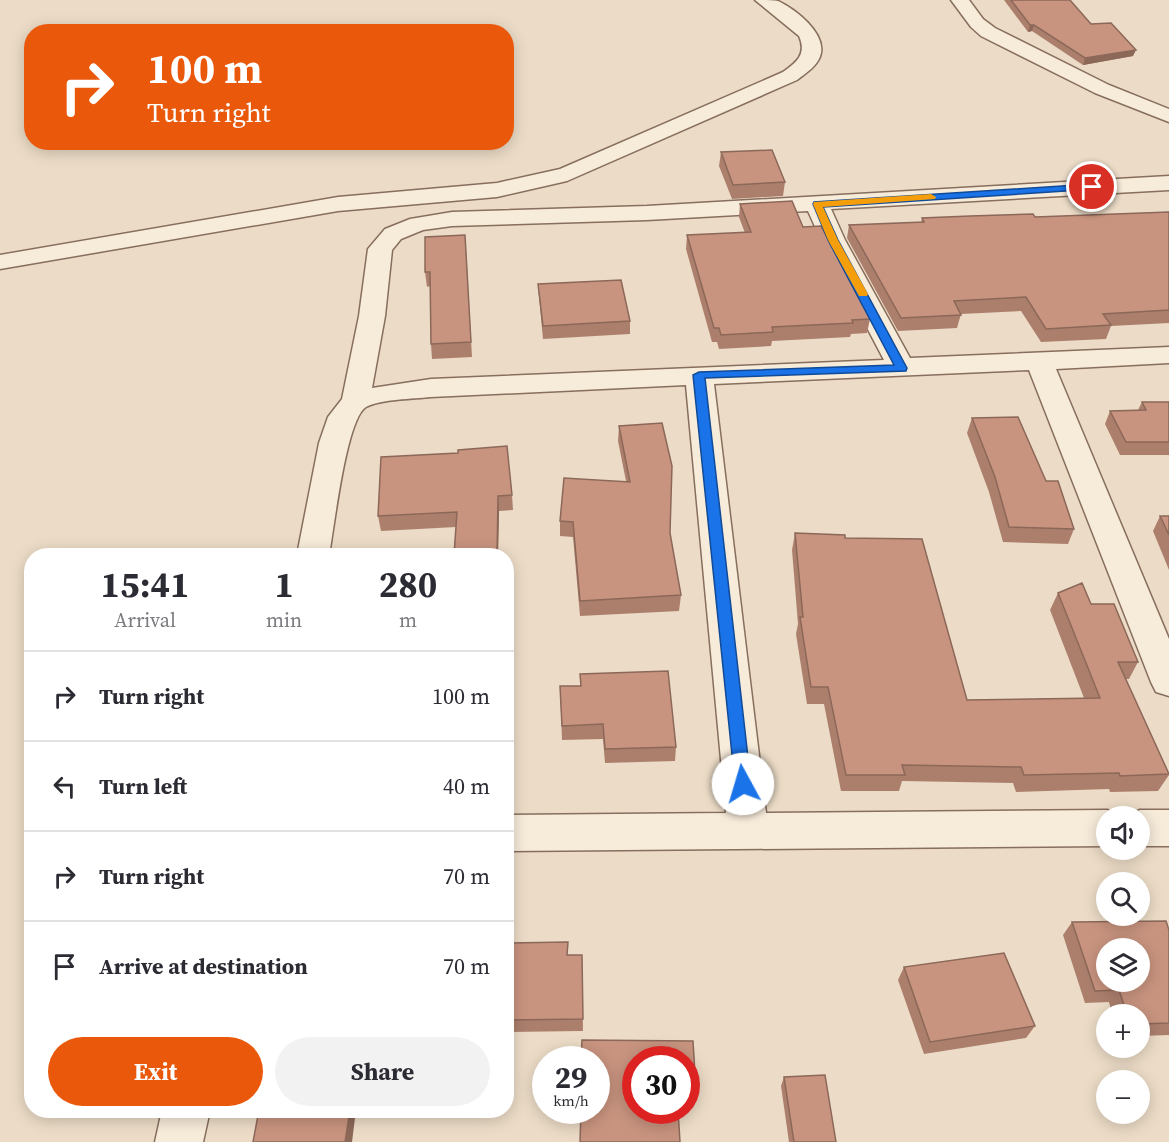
<!DOCTYPE html>
<html lang="en">
<head>
<meta charset="utf-8">
<style>
  :root { --surface:#fff; --page:#f2f2f3; --text:#2b2b33; --muted:#7c7c81; --line:#e1e1e2; --accent:#ea580c }
  body { margin:0; font-family:"Source Serif 4",serif; background:var(--page); color:var(--text); height:100vh; display:flex; flex-direction:column; font-size:22px; white-space:nowrap }
  * { box-sizing:border-box; margin:0 }
  p { font-size:20px; color:var(--muted) }
  .icon { flex:none; width:33px; height:33px; fill:none; stroke:currentColor; stroke-width:2; stroke-linecap:round; stroke-linejoin:round }
  .map { position:relative; flex:1; overflow:hidden }
  .sheet { position:absolute; left:24px; top:548px; width:490px; height:570px; display:flex; flex-direction:column; background:var(--surface); border-radius:24px; box-shadow:0 3px 15px #0003 }
  .sheet>* { flex:none }
  .guide { position:absolute; left:24px; top:24px; width:490px; height:126px; border-radius:24px; box-shadow:0 3px 15px #0003; background:#ea580c; color:#fff; overflow:hidden }
  .buttons { position:absolute; left:1096px; top:806px; display:grid; gap:12px }
  .buttons a { display:grid; place-items:center; width:54px; height:54px; border-radius:50%; background:var(--surface); box-shadow:0 3px 15px #0003; font-size:30px }
  .speed { position:absolute; left:532px; top:1046px; display:flex; gap:12px; font-size:30px; font-weight:700; text-align:center }
  .speed>* { display:grid; place-content:center; width:78px; height:78px; border-radius:50%; background:var(--surface); box-shadow:0 3px 15px #0003; line-height:1 }
  .speed small { font-size:15px; font-weight:400 }
  .speed .limit { border:9px solid #d22; background:#fff; color:#111 }
  .pin { position:absolute; display:grid; place-items:center; width:51px; height:51px; color:#fff; margin:-26px; border:3px solid #fff; border-radius:50%; box-shadow:0 2px 6px #0007 }
  .me { position:absolute; width:66px; margin:-33px; rotate:354deg; stroke-linejoin:round; filter:drop-shadow(0 0 4px #0008) }
  .turn { display:flex; align-items:center; gap:21px; height:126px; padding:0 24px; font-size:27px }
  .turn .icon { width:78px; height:78px; stroke-width:2.5 }
  .turn b { display:block; font-size:42px; line-height:51px }
  .eta { display:flex; justify-content:space-evenly; align-items:center; height:102px; text-align:center }
  .eta b { font-size:36px; font-weight:700; line-height:42px }
  .cta { display:flex; gap:12px; margin-top:auto; padding:12px 24px }
  .cta a { flex:1; height:69px; border-radius:36px; background:var(--accent); color:#fff; font-size:24px; font-weight:700; line-height:69px; text-align:center }
  .cta a+a { background:var(--page); color:var(--text) }
  ul { padding:0; list-style:none }
  li { display:flex; align-items:center; gap:18px; height:90px; padding:0 24px; border-top:2px solid var(--line) }
  li div { flex:1 }
  li b { display:block; font-size:22px }
  li em { font-style:normal }
  .map>svg:first-child { display:block }
  .lines { fill:none; stroke-linecap:round; stroke-linejoin:round }
  .minor-casing { stroke:#876e5d; stroke-width:3 }
  .minor { fill:#f7ebda; fill-rule:evenodd }
  .wall { fill:#ac7f6d }
  .shaded-wall { fill:#8c6859 }
  .building { fill:#c8947f; stroke:#8c6859; stroke-width:1.5; fill-rule:evenodd }
  .route { fill:#1a73e8; stroke:#114b97; stroke-width:1.5 }
  .slow { fill:#f59e0b }
</style>
</head>
<body>
<div class="map">
<svg width="1169" height="1142" viewBox="0 0 1169 1142">
  <rect width="100%" height="100%" fill="#ecdcc7"/>
  <g class="lines">
    <g class="minor-casing">
      <path id="minor" d="M755,0C762,0 772,0 778,1C795,9 825,32 821,53C819,65 806,73 797,80L567,181L497,197L338,211L0,269V255L338,197L497,183L560,169L783,72C797,62 807,54 799,36Z
        M951,0H969L983,19L995,28L1109,85L1169,109V122L1095,93L981,36L971,27Z
        M1169,176V190L831,209L845,240L910,358L1169,347V363L1056,369L1169,639V696L1156,692L1151,682L1029,370L714,384L766,813L1107,810L1121,816H1107V846L507,851V815L726,813L686,385L431,397C413,399 382,399 366,407C346,419 334,529 329,555H297L319,443L328,417L342,399L359,316L368,249L385,229L410,219L452,212L647,206ZM808,211L821,240L884,360L431,379L372,388L385,316L392,250L401,239L423,230L452,226L647,220Z
        M1140,810H1169V846H1140V816H1126Z
        M162,1110H210L203,1142H155Z"/>
    </g>
    <use href="#minor" class="minor"/>
  </g>
  <path class="wall" d="M1004,0H1070L1091,24L1133,56L1083,65L1032,31L1028,32Z
    M721,152L785,182L783,196L732,199L719,166Z
    M740,204L803,227L870,319L867,333L851,334L850,337L772,341L771,346L719,349L717,342H712L686,249L687,235L745,233L739,217Z
    M1169,212V323L1111,326L1106,339L1041,342L1021,311L961,314L957,328L898,331L847,238L849,225L921,222L922,218L1035,217Z
    M466,249L472,357L432,359L431,344L430,286L427,287L425,272Z
    M538,284L630,321V334L543,339L539,297Z
    M1142,402H1169V455H1120L1105,424L1110,411L1138,410Z
    M972,418L1046,481L1074,529L1068,544L1003,542L989,492L967,433Z
    M619,426L670,533L681,595L679,611L580,616L573,537L560,536V521L626,481L618,441Z
    M458,453L512,495L513,510L499,511L498,555H454L456,527L381,531L378,516Z
    M1160,516H1169V570L1153,531Z
    M795,533L845,538L967,700L1084,698L1050,610L1058,593L1091,604L1138,662L1129,679H1125L1169,775L1158,791L1110,792L1109,789L1016,792L1013,783L902,781L899,791H841L824,704H807L796,634L798,624L792,550Z
    M560,686L676,747L675,761L605,763L603,739L562,740Z
    M1072,922L1169,930V1035L1140,1036V1014H1112L1109,1002L1085,1003L1063,935Z
    M507,943L568,955H582L583,1031L507,1032Z
    M904,967L1035,1026L1026,1038L924,1054L898,980Z
    M582,1040L693,1041L696,1090L693,1101H687V1059H636V1110H678L680,1142H580L581,1110H597V1059H581Z
    M784,1077L836,1142H789L781,1086Z"/>
  <path class="shaded-wall" d="M1030,25H1034L1032,31L1028,32Z
    M1136,50L1133,56L1083,65L1085,58Z
    M498,496L499,511L498,555H497Z
    M512,572L513,587L507,670V639Z
    M350,1110H356L352,1142H345Z"/>
  <path class="building" d="M1011,0H1070L1091,24L1111,23L1136,50L1085,58L1034,25H1030Z
    M772,150L785,182L733,185L721,152Z
    M792,201L803,227L821,226L870,319L852,320L853,323L772,327L773,332L721,335L719,328H714L687,235L751,232L740,204Z
    M1169,212V310L1103,314L1111,325L1046,329L1026,297L954,301L961,315L901,318L849,225L924,222L922,218L970,216L1033,214L1035,217Z
    M465,235L471,342L431,344L430,272H425V237Z
    M621,280L630,321L543,326L538,284Z
    M1142,402H1169V442H1126L1110,411L1146,410Z
    M1018,417L1046,481H1058L1074,529L1009,527L995,477L972,418Z
    M662,423L672,466L670,533L681,595L580,601L573,522L560,521L564,478L630,482L619,426Z
    M507,446L512,495L498,496L497,555H454L457,512L378,516L381,457L458,453V450Z
    M1160,516H1169V535Z
    M795,533L845,535V538L922,539L967,700L1100,698L1058,593L1082,583L1091,604H1114L1138,662H1118L1169,774L1120,776L1119,773L1024,775L1021,767L902,765L905,775H846L828,687H811L800,617H803Z
    M507,572H512L507,639Z
    M668,671L676,747L605,749L603,724L562,726L560,686H581L580,674Z
    M1166,921L1169,930V1023L1140,1024V1014H1127L1119,990L1095,991L1072,922ZM1107,948H1140V981H1107Z
    M568,942L567,955H582L583,1019L507,1020V943Z
    M1004,953L1035,1026L930,1042L904,967Z
    M582,1040L693,1041L696,1090H687V1059H636V1110H678L680,1142H580L581,1110H597V1059H581Z
    M825,1075L836,1142H794L784,1077Z
    M259,1110H350L345,1142H253Z"/>
  <path class="route" d="M1092,184L1097,187L1096,189L823,207L838,240L907,368L906,371L705,378L751,784L748,789L743,791L737,789L735,784L693,375L699,372L894,365L828,240L813,204L814,202Z"/>
  <path class="slow" d="M931,194L936,197L935,199L823,207L838,240L868,294L867,296H859L828,240L813,204L814,202Z"/>
</svg>
<div class="buttons">
<a><svg class="icon" aria-label="sound" viewBox="0 0 24 24"><path d="M4 9h4l5-4v14l-5-4H4zM17 9q2 3 0 6"/></svg></a>
<a><svg class="icon" aria-label="search" viewBox="0 0 24 24"><circle cx="10" cy="10" r="6"/><path d="M15 15l6 6"/></svg></a>
<a><svg class="icon" aria-label="layers" viewBox="0 0 24 24"><path d="M12 4l9 5-9 5-9-5zM3 14l9 5 9-5"/></svg></a>
<a>+</a>
<a>−</a>
</div>
<div class="speed"><div>29<small>km/h</small></div><div class="limit">30</div></div>
<div class="pin" style="left:1092px;top:187px;background:#d93025"><svg class="icon" aria-label="arrive" viewBox="0 0 24 24"><path d="M6 21V4h12l-3 4 3 4H6"/></svg></div>
<svg class="me" style="left:743px;top:784px" viewBox="-20 -20 40 40"><circle r="19" fill="#fff"/><path d="M0-13L10 11 0 6-10 11z" fill="#1a73e8"/></svg>
<div class="guide">
<div class="turn"><svg class="icon" aria-label="right" viewBox="0 0 24 24"><path d="M7 20v-9h11M14 6l5 5-5 5"/></svg><div><b>100 m</b>Turn right</div></div>
</div>
<section class="sheet">
<div class="eta">
<div><b>15:41</b><p>Arrival</p></div>
<div><b>1</b><p>min</p></div>
<div><b>280</b><p>m</p></div>
</div>
<ul>
<li><svg class="icon" aria-label="right" viewBox="0 0 24 24"><path d="M7 20v-9h11M14 6l5 5-5 5"/></svg><div><b>Turn right</b></div><em>100 m</em></li>
<li><svg class="icon" aria-label="left" viewBox="0 0 24 24"><path d="M17 20v-9H6M10 6l-5 5 5 5"/></svg><div><b>Turn left</b></div><em>40 m</em></li>
<li><svg class="icon" aria-label="right" viewBox="0 0 24 24"><path d="M7 20v-9h11M14 6l5 5-5 5"/></svg><div><b>Turn right</b></div><em>70 m</em></li>
<li><svg class="icon" aria-label="arrive" viewBox="0 0 24 24"><path d="M6 21V4h12l-3 4 3 4H6"/></svg><div><b>Arrive at destination</b></div><em>70 m</em></li>
</ul>
<div class="cta"><a>Exit</a><a>Share</a></div>
</section>
</div>
</body>
</html>
